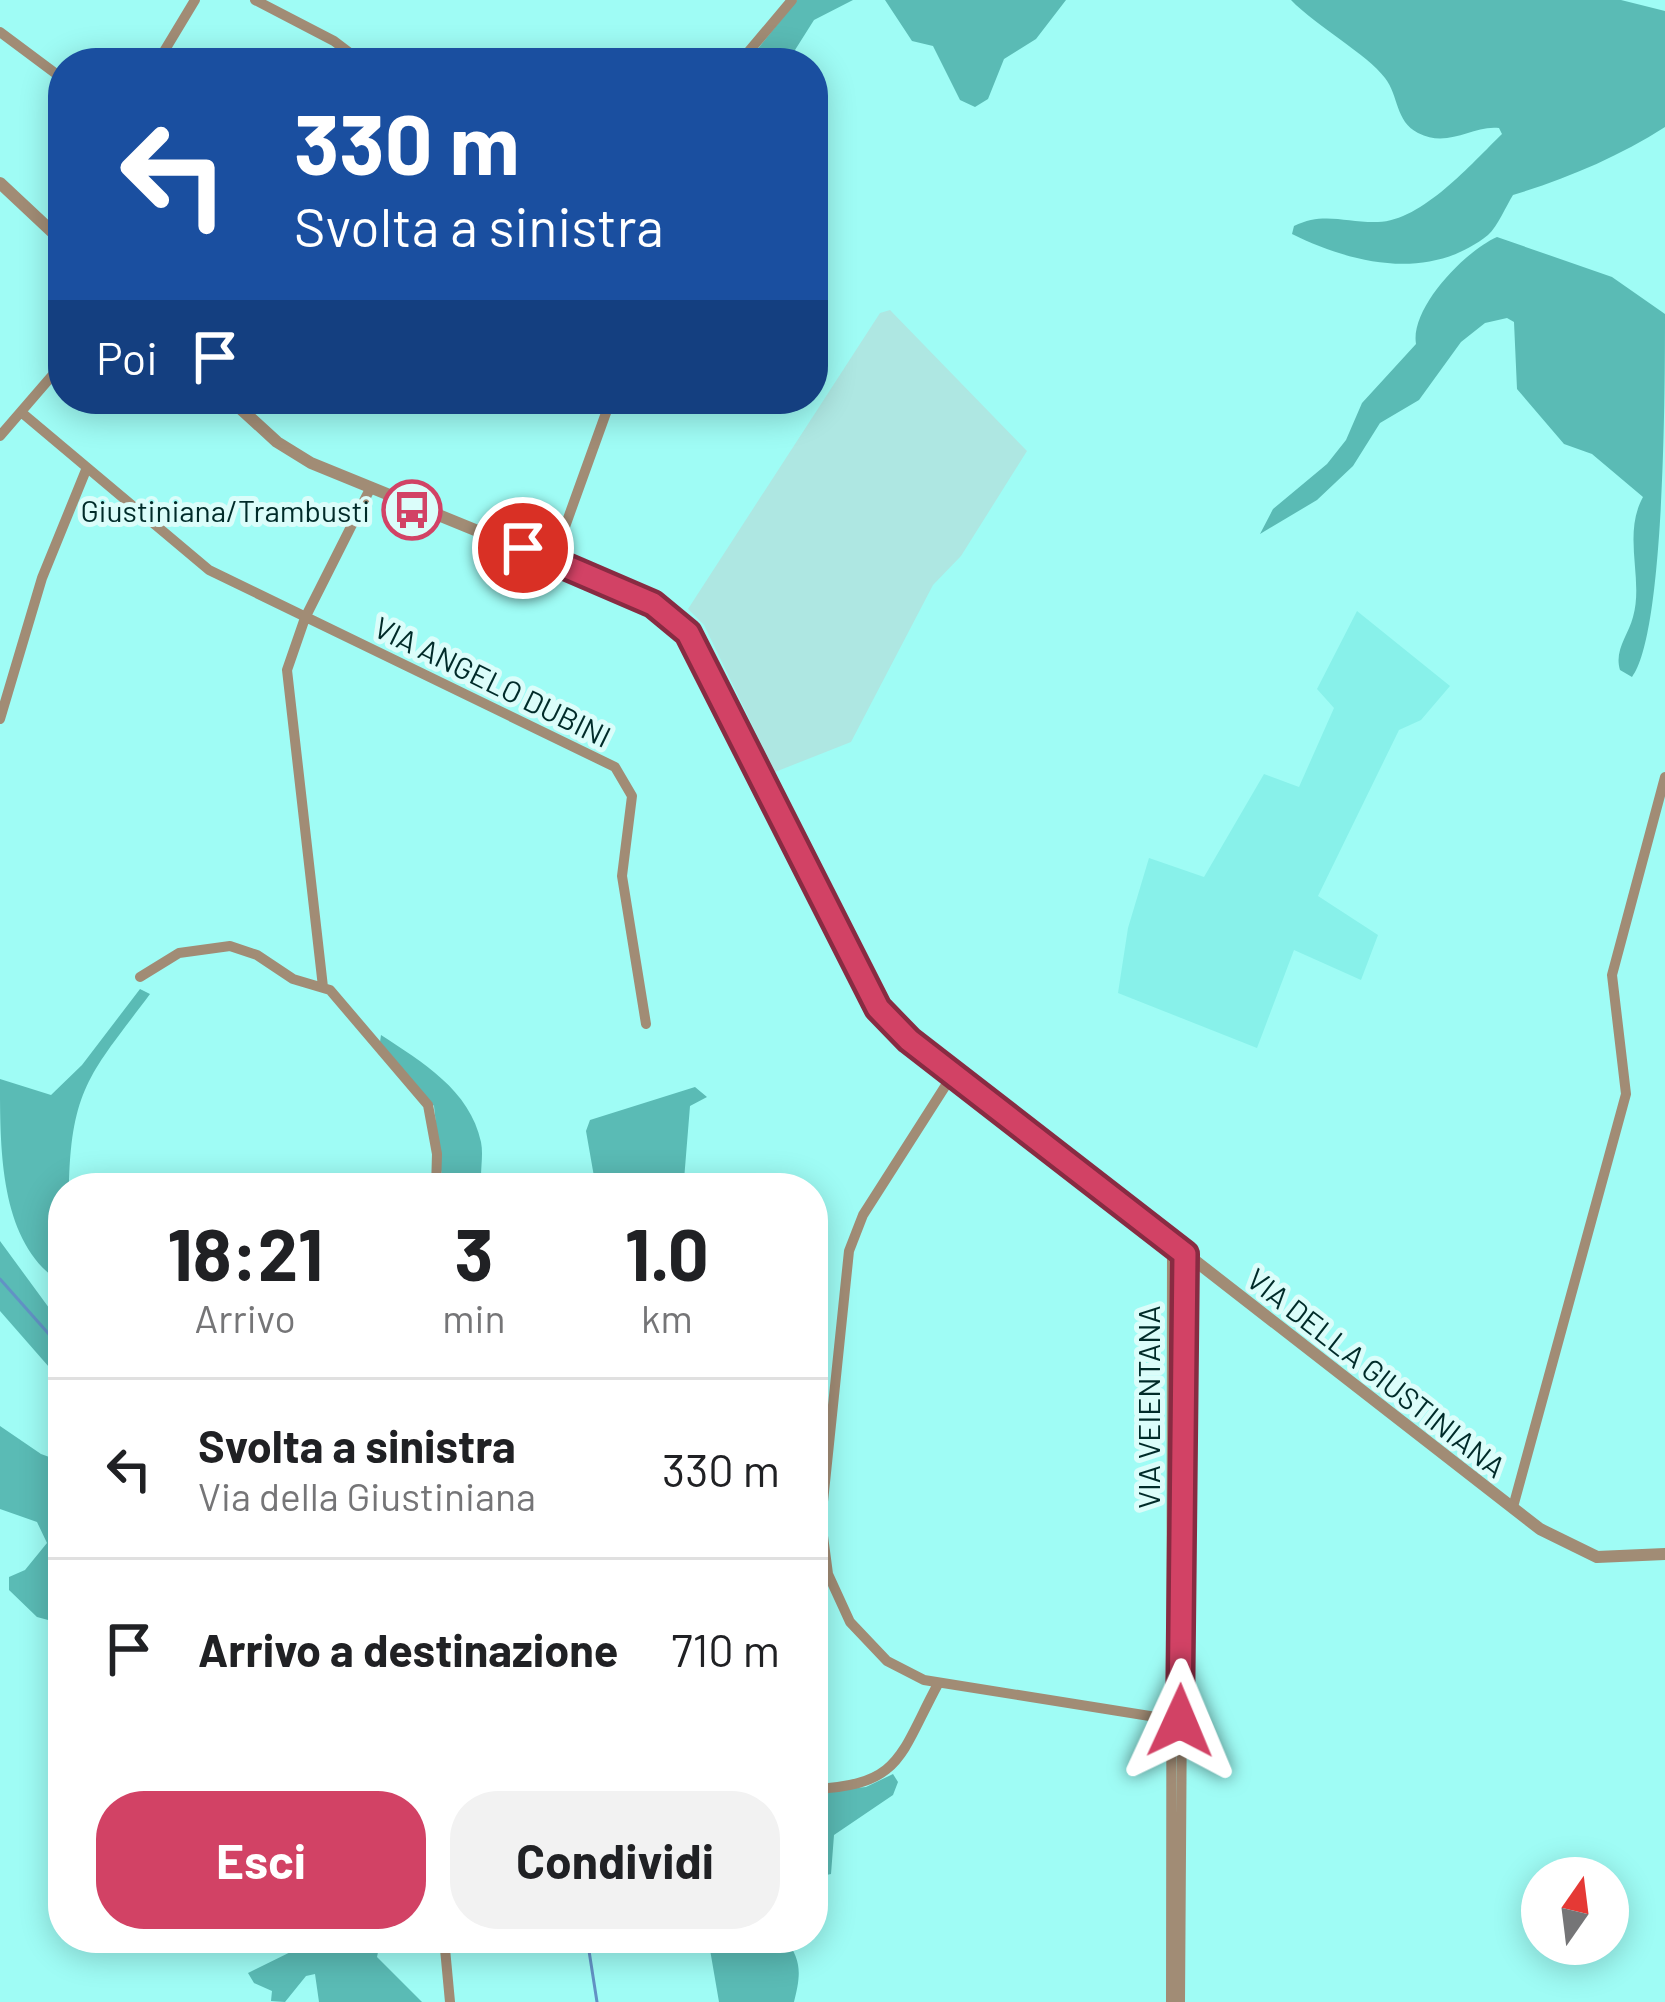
<!DOCTYPE html>
<html lang="it">
<head>
<meta charset="utf-8">
<style>
  :root { --surface:#fff; --page:#f2f2f2; --text:#202124; --muted:#757577; --line:#e0e0e0; --accent:#d24265 }
  body { margin:0; font-family:Barlow,sans-serif; background:var(--page); color:var(--text); height:100vh; display:flex; flex-direction:column; font-size:45px; white-space:nowrap }
  * { box-sizing:border-box; margin:0 }
  p { font-size:39px; color:var(--muted) }
  .icon { flex:none; width:66px; height:66px; fill:none; stroke:currentColor; stroke-width:2; stroke-linecap:round; stroke-linejoin:round }
  .map { position:relative; flex:1; overflow:hidden }
  .details { position:absolute; left:48px; top:1173px; width:780px; height:780px; display:flex; flex-direction:column; background:var(--surface); border-radius:48px; box-shadow:0 6px 30px #0003 }
  .details>* { flex:none }
  .banner { position:absolute; left:48px; top:48px; width:780px; height:366px; border-radius:48px; box-shadow:0 6px 30px #0003; background:#1a4fa0; color:#fff; overflow:hidden }
  .needle { width:78px; rotate:14deg }
  .controls { position:absolute; left:1521px; top:1857px; display:grid; gap:24px }
  .controls a { display:grid; place-items:center; width:108px; height:108px; border-radius:50%; background:var(--surface); box-shadow:0 6px 30px #0003; font-size:60px }
  .pin { position:absolute; display:grid; place-items:center; width:102px; height:102px; color:#fff; margin:-51px; border:6px solid #fff; border-radius:50%; box-shadow:0 3px 12px #0007 }
  .me { position:absolute; width:132px; margin:-66px; rotate:1deg; stroke-linejoin:round; filter:drop-shadow(0 0 9px #0008) }
  .turn { display:flex; align-items:center; gap:42px; height:252px; padding:0 48px; font-size:54px }
  .turn .icon { width:156px; height:156px; stroke-width:2.5 }
  .turn b { display:block; font-size:84px; line-height:102px }
  .then { display:flex; align-items:center; height:114px; padding:0 48px; background:#0003; gap:24px; font-size:45px }
  .eta { display:flex; justify-content:space-evenly; align-items:center; height:204px; text-align:center }
  .eta b { font-size:72px; font-weight:700; line-height:84px }
  .cta { display:flex; gap:24px; margin-top:auto; padding:24px 48px }
  .cta a { flex:1; height:138px; border-radius:48px; background:var(--accent); color:#fff; font-size:48px; font-weight:700; line-height:138px; text-align:center }
  .cta a+a { background:var(--page); color:var(--text) }
  ul { padding:0; list-style:none }
  li { display:flex; align-items:center; gap:36px; height:180px; padding:0 48px; border-top:3px solid var(--line) }
  li div { flex:1 }
  li b { display:block; font-size:45px }
  li em { font-style:normal }
  .map>svg:first-child { display:block }
  .built { fill:#88f1ea }
  .green { fill:#aee7e2 }
  .forest { fill:#5abbb5 }
  .lines { fill:none; stroke-linecap:round; stroke-linejoin:round }
  .stream { stroke:#6292c5; stroke-width:3 }
  .minor { stroke:#a18c75; stroke-width:10 }
  .tertiary { stroke:#a18c75; stroke-width:12 }
  .route-casing { stroke:#882b42; stroke-width:30 }
  .route { stroke:#d24265; stroke-width:21 }
  .labels { text-anchor:middle; dominant-baseline:central; stroke-width:10; stroke-linejoin:round; paint-order:stroke }
  .poi-label { font-size:30px; fill:#002b29; stroke:#dbfdfa; text-anchor:end }
  .street-label { font-size:30px; fill:#002b29; stroke:#dbfdfa }
</style>
</head>
<body>
<div class="map">
<svg width="1665" height="2002" viewBox="0 0 1665 2002">
  <rect width="100%" height="100%" fill="#9ffcf5"/>
  <path class="built" d="M1357,611L1450,686L1421,720L1399,730L1318,896L1378,935L1361,980L1294,950L1257,1048L1118,993L1128,928L1149,858L1204,877L1264,774L1299,787L1334,708L1317,689Z"/>
  <path class="green" d="M890,310L1027,451L961,556L933,585L851,742L775,772L704,625L688,609L880,313Z"/>
  <path class="forest" d="M797,0H853L814,20L795,50L804,63H782L756,51Z
    M885,0H1066L1036,39L1004,59L988,99L975,107L960,100L933,46L912,41Z
    M1291,0H1621L1665,11V127C1618,157 1566,179 1513,195C1506,206 1498,226 1488,235C1429,282 1353,264 1292,234L1294,226C1324,211 1346,223 1378,222C1422,221 1472,163 1502,134L1499,128C1471,125 1449,149 1418,133C1395,121 1399,96 1385,78C1367,54 1316,26 1291,0Z
    M1497,237L1612,277L1665,314C1665,385 1665,634 1632,677L1620,670C1614,650 1628,636 1633,617C1644,579 1622,535 1643,497L1592,454L1564,444L1517,389L1514,322L1507,318L1485,323L1461,342L1419,400L1380,423L1353,466L1317,500L1260,534L1273,509L1327,464L1346,440L1362,403L1416,344C1410,308 1465,251 1497,237Z
    M140,989L150,994C92,1072 71,1087 69,1188H63V1284C0,1245 0,1154 0,1079L51,1095L82,1065Z
    M381,1035C422,1062 470,1090 481,1142C484,1157 479,1173 482,1188H443L434,1106L380,1042Z
    M695,1087L707,1097L690,1106L684,1180L691,1188H596L586,1131L590,1120Z
    M0,1241L63,1327V1383L0,1311Z
    M0,1426L41,1454L63,1462V1624L37,1617L9,1590V1577L25,1570L47,1543L37,1522L0,1509Z
    M893,1774L898,1782L893,1795L834,1835L831,1874L813,1878V1792L866,1787Z
    M319,1938H381L377,1957L422,2002H319L315,1974L306,1976L285,2002L271,2001L272,1991L254,1983L248,1973Z
    M708,1938H785C802,1961 801,1974 794,2002H719Z"/>
  <g class="lines">
    <path class="stream" d="M0,1279L63,1350
      M587,1938L597,2002"/>
    <path class="minor" d="M255,0L334,41L363,63
      M0,32L63,79
      M157,63L195,0
      M671,63L722,57L739,62
      M739,63L792,0
      M21,412L209,570L615,767L632,796L622,876L646,1024
      M0,436L63,363
      M553,560L611,399
      M0,719L42,578L86,470
      M140,977L179,953L230,946L257,955L293,979L330,990L428,1105L437,1154L436,1188
      M323,987L287,670L305,618L371,487
      M953,1074L863,1215L849,1251L821,1521L828,1574L850,1622L887,1661L924,1680L1181,1721
      M1513,1507L1626,1094L1612,975L1665,777
      M813,1789C902,1785 899,1756 938,1684
      M444,1938L450,2002
      M1171,2002L1172,1244
      M1180,2002L1185,1254"/>
    <path class="tertiary" d="M0,183L63,242
      M230,399L277,442L311,463L637,596L677,622L712,673L868,991L901,1032L1540,1529L1597,1557L1665,1554"/>
  </g>
  <g class="lines">
    <g class="route-casing">
      <path id="route" d="M523,548L653,604L688,633L878,1008L909,1040L1185,1254L1180,1721"/>
    </g>
    <use href="#route" class="route"/>
  </g>
  <defs>
    <g id="bus-ring" transform="scale(3)"><circle r="9.5" fill="#dbfdfa" stroke="#d24265" stroke-width="1.5"/><path d="M-5-6H5V4H4V6H2V4H-2V6H-4V4H-5ZM-3.5-4V0h7V-4ZM-3.5 1.2v1.5H-2V1.2ZM2 1.2v1.5H3.5V1.2Z" fill="#d24265"/></g>
  </defs>
  <g fill-rule="evenodd">
    <use href="#bus-ring" x="412" y="510"/>
  </g>
  <g class="labels">
    <g class="poi-label">
      <text x="370" y="510">Giustiniana/Trambusti</text>
    </g>
    <g class="street-label">
      <text transform="translate(493 681) rotate(26)">VIA ANGELO DUBINI</text>
      <text transform="translate(1377 1372) rotate(38)">VIA DELLA GIUSTINIANA</text>
      <text transform="translate(1148 1407) rotate(-90)">VIA VEIENTANA</text>
    </g>
  </g>
</svg>
<div class="controls">
<a><svg class="needle" viewBox="-14 -14 28 28"><path d="M0-13l5 13h-10z" fill="#e53935"/><path d="M0 13l5-13h-10z" fill="#757577"/></svg></a>
</div>
<div class="pin" style="left:523px;top:548px;background:#d93025"><svg class="icon" aria-label="arrive" viewBox="0 0 24 24"><path d="M6 21V4h12l-3 4 3 4H6"/></svg></div>
<svg class="me" style="left:1180px;top:1721px" viewBox="-20 -20 40 40"><path d="M0-17L14 15 0 8-14 15z" fill="#d24265" stroke="#fff" stroke-width="4"/></svg>
<div class="banner">
<div class="turn"><svg class="icon" aria-label="left" viewBox="0 0 24 24"><path d="M17 20v-9H6M10 6l-5 5 5 5"/></svg><div><b>330 m</b>Svolta a sinistra</div></div>
<div class="then">Poi<svg class="icon" aria-label="arrive" viewBox="0 0 24 24"><path d="M6 21V4h12l-3 4 3 4H6"/></svg></div>
</div>
<section class="details">
<div class="eta">
<div><b>18:21</b><p>Arrivo</p></div>
<div><b>3</b><p>min</p></div>
<div><b>1.0</b><p>km</p></div>
</div>
<ul>
<li><svg class="icon" aria-label="left" viewBox="0 0 24 24"><path d="M17 20v-9H6M10 6l-5 5 5 5"/></svg><div><b>Svolta a sinistra</b><p>Via della Giustiniana</p></div><em>330 m</em></li>
<li><svg class="icon" aria-label="arrive" viewBox="0 0 24 24"><path d="M6 21V4h12l-3 4 3 4H6"/></svg><div><b>Arrivo a destinazione</b></div><em>710 m</em></li>
</ul>
<div class="cta"><a>Esci</a><a>Condividi</a></div>
</section>
</div>
</body>
</html>
